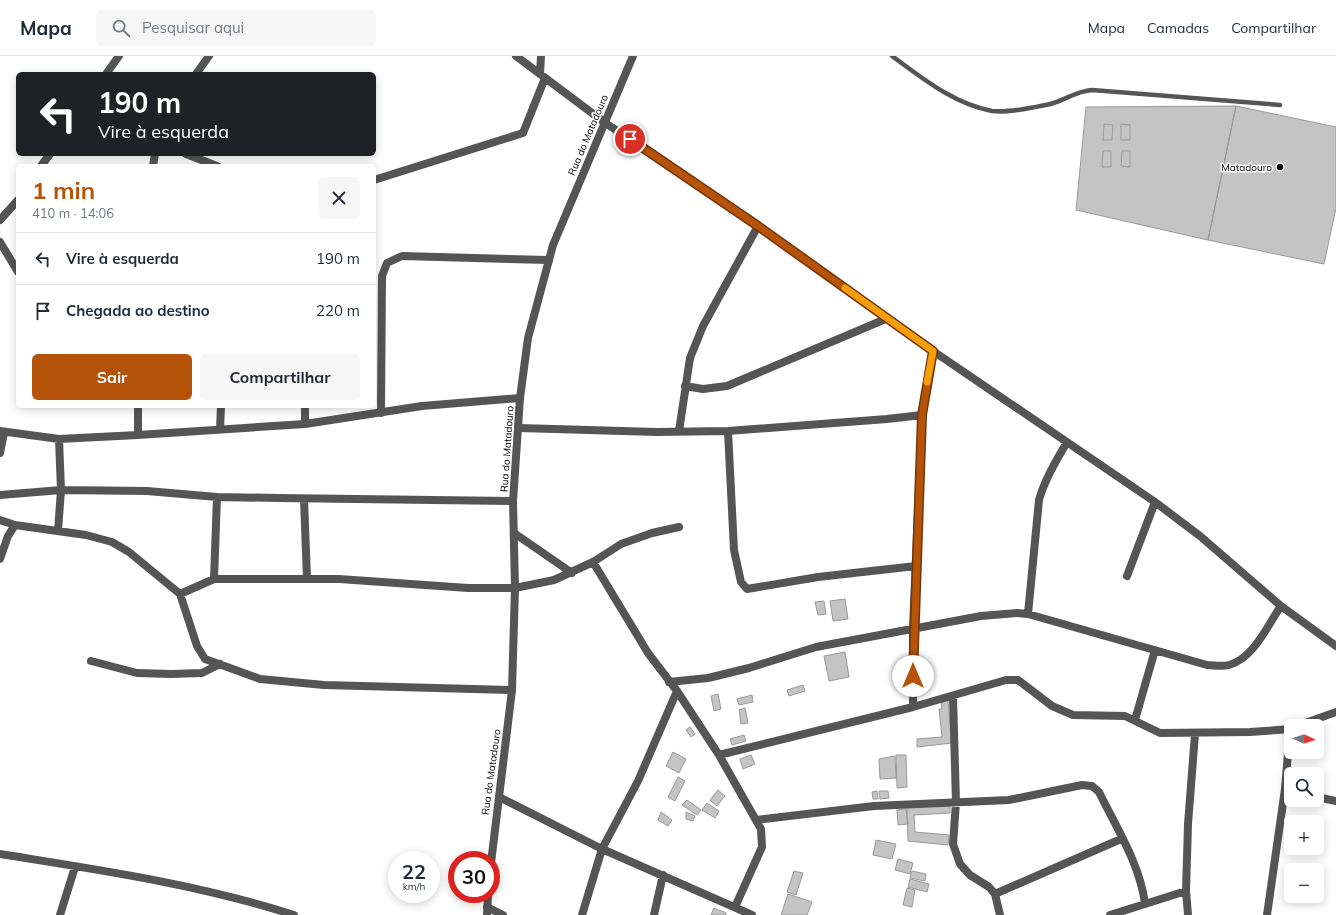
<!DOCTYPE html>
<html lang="pt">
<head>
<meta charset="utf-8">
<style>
  :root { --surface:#fff; --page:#f6f6f7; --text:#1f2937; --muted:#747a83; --line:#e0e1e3; --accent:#b45309 }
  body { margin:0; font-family:Mulish,sans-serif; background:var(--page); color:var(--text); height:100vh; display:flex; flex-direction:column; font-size:15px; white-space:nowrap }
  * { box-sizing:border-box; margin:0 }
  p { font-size:13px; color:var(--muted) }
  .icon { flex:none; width:22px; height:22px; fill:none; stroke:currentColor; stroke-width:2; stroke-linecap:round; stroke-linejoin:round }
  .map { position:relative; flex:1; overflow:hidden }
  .panel { position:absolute; left:16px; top:108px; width:360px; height:244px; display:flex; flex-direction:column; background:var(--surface); border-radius:6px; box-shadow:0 2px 10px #0003 }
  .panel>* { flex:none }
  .guide { position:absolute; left:16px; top:16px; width:360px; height:84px; border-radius:6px; box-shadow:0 2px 10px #0003; background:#202124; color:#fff; overflow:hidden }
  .needle { width:26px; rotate:93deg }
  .buttons { position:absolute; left:1284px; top:663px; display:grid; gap:8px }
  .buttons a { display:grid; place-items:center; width:40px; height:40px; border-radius:6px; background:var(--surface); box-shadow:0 2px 10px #0003; font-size:20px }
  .speed { position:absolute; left:388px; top:795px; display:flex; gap:8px; font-size:20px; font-weight:700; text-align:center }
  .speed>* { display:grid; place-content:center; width:52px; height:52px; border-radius:50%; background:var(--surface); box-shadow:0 2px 10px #0003; line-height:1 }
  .speed small { font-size:10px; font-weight:400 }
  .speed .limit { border:6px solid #d22; background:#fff; color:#111 }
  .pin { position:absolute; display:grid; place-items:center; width:34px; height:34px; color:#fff; margin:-17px; border:2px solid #fff; border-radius:50%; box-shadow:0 1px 4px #0007 }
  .me { position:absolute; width:44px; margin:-22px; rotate:0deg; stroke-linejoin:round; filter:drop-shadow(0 0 3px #0008) }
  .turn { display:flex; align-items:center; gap:14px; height:84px; padding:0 16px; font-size:18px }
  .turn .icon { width:52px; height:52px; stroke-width:2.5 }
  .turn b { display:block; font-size:28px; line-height:34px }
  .round { display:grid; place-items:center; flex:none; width:42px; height:42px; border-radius:6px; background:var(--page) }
  .head { display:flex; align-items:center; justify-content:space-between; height:68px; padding:0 16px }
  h1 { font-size:24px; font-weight:700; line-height:30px; color:var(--accent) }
  .button { display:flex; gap:8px; margin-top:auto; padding:8px 16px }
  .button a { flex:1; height:46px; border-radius:6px; background:var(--accent); color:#fff; font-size:16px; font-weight:700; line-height:46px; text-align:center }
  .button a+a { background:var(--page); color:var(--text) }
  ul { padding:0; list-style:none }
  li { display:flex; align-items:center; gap:12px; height:52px; padding:0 16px; border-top:1px solid var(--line) }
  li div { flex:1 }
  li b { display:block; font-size:15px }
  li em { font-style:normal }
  header { display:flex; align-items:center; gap:24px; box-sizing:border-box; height:56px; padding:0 20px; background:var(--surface); border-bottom:1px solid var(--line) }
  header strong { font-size:19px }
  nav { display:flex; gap:22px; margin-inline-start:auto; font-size:14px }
  .search { width:280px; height:36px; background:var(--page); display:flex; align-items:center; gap:10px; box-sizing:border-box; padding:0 14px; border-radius:6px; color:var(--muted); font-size:15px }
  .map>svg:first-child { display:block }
  .building { fill:#c4c4c4; stroke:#999 }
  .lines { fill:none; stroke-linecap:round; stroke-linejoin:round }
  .service { stroke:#555; stroke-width:4.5 }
  .minor { stroke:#555; stroke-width:8 }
  .tertiary { stroke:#555; stroke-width:8 }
  .route-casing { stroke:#753606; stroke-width:10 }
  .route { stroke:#b45309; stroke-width:7 }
  .slow { stroke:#f59e0b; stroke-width:7 }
  .poi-dot { fill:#000; stroke:#fff; stroke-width:1.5 }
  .labels { text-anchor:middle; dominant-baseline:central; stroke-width:3; stroke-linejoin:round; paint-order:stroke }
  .street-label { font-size:10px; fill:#000; stroke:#fff }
  .poi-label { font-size:10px; fill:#000; stroke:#fff; text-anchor:end }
</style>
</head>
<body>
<header>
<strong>Mapa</strong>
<div class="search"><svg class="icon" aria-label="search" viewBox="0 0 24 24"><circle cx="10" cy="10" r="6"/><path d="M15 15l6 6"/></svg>Pesquisar aqui</div>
<nav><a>Mapa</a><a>Camadas</a><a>Compartilhar</a></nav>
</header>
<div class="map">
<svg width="1336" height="859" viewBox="0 0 1336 859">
  <rect width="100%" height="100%" fill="#fff"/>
  <path class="building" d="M1236,50L1208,184L1076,154L1086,51Z
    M1236,50L1336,71V152L1324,208L1208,184Z
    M1104,68L1113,69L1112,84H1103Z
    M1121,68L1130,69V84H1121Z
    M1103,95H1111V111H1102Z
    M1122,95H1130V111L1121,110Z
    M845,543L848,563L833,565L830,545Z
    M824,545L826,558L818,559L815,546Z
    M845,596L849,621L829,625L824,600Z
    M803,629L805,635L789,640L787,634Z
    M718,638L721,653L714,655L711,640Z
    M752,639L753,646L739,649L737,643Z
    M948,645L952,687L917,691V683L942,681L939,653H942L941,646Z
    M745,652L748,667L741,668L739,654Z
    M690,671L695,678L691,681L686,674Z
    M744,679L746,685L732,689L730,683Z
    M673,696L686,703L679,717L666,710Z
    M751,699L755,708L743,713L740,703Z
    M896,699H906L907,731L897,732Z
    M895,700L896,722L880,723L879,703Z
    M678,721L685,725L675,745L668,741Z
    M718,734L725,740L717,750L710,744Z
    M877,735L878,743H873L872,736Z
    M879,735H888L889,742L880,743Z
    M687,744L701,754L697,759L682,749Z
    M707,747L719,755L715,762L702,754Z
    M950,748V757L914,759L915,776L949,779L948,789L908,785L907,751Z
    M906,753L908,768L898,769L897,754Z
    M661,756L672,764L668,770L658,764Z
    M686,756L695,760L693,765L686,763Z
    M876,784L896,788L892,803L873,799Z
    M898,803L913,807L910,818L895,814Z
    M794,815L803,817L796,839L787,836Z
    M912,815L926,818L925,825L910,822Z
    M910,823L929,828L927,836L908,831Z
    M907,832L915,834L912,851L903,849Z
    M788,838L812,846L807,859H781Z
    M714,852L726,857V859H711Z"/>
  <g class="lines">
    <path class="service" d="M892,0C922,22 954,48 992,55C1010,57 1029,52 1046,49C1063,46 1075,35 1092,34L1280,49"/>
    <path class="minor" d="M516,0L604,66L758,170L933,295L1155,446L1200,480L1281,550L1336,590
      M106,18L119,0
      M196,18L209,0
      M540,18L541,0
      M186,98L217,110
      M41,110L50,98
      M153,110L155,98
      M374,124L523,77L545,22
      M0,164L18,144
      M0,186L18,216
      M685,330L703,333L727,330L888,262
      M381,357L382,220L387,207L402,200L549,204
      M305,368V350
      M519,372L657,376L728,375L887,363L922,359
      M220,373L221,350
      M0,375L59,383L138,379L305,368L422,350L520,342
      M679,375L690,302L703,270L758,170
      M728,375L734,494L741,526L747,533L818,521L916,510
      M138,379V350
      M0,397L4,377
      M0,439L61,434L147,435L217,441L279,442L513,445
      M304,443L307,523
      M0,464L15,469L86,479L112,486L129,496L180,538L197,590L205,603L260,623L324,629L512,634
      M58,475L61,434L59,383
      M514,477L572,517
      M0,503L8,480L15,469
      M593,506L648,597L677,635L719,699L761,773L762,791L735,851
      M1127,520L1155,446
      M214,523L217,441
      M180,538L214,523H339L468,532H515L554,524L593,506L621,488L652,477L679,471
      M1028,558L1039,444C1045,423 1056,405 1067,386
      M91,605L137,617L171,618L202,617L220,608
      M669,626L708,622L749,612L816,591L981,560L1017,557L1028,558L1207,609C1214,609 1222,611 1229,609C1254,602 1267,570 1281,550
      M953,640L956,746L953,788L960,808L970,819L989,831L995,838L1000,859
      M913,651V573L922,359L933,295
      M1135,664L1155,594
      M1297,670L1336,656
      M719,699L913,651L1006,624H1018L1052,650L1073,659L1125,660L1160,677L1250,676L1291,673
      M499,741L602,793L752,859
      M1317,741L1336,745
      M756,764L874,750L1009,744L1082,729L1092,730L1099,736C1116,771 1140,808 1145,848
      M0,798C99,814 198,828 294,859
      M1186,835L1188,859
      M995,838L1121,783
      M487,851L503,859
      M60,859L75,811
      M582,859L602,793L638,725L677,635
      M654,859L663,819
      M1110,859L1186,835L1188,768L1195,678
      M1267,859L1285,733L1290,673"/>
    <path class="tertiary" d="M491,807L512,634L515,532L513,445L520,342L528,282L553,189L633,0
      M487,859L488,838"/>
  </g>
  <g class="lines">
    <g class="route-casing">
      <path id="route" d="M630,83L758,170L933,295L922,359L913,620"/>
    </g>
    <use href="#route" class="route"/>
    <path class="slow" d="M845,232L933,295L927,326"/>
  </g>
  <circle class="poi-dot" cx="1280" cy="111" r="4"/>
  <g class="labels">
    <g class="street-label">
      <text transform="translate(588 79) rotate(-67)">Rua do Matadouro</text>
      <text transform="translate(507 393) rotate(-86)">Rua do Matadouro</text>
      <text transform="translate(491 716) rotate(-82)">Rua do Matadouro</text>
    </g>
    <g class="poi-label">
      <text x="1272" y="111">Matadouro</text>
    </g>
  </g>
</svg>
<div class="buttons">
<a><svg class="needle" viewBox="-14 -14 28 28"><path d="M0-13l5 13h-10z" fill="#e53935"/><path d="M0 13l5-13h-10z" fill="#747a83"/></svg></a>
<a><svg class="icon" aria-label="search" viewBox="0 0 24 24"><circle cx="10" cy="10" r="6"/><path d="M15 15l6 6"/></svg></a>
<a>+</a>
<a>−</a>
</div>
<div class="speed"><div>22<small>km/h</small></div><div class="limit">30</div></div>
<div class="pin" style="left:630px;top:83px;background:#d93025"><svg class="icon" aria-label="arrive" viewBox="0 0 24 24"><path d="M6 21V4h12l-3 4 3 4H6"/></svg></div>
<svg class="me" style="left:913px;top:620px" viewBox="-20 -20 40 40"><circle r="19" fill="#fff"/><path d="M0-13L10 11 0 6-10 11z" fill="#b45309"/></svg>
<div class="guide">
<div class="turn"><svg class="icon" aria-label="left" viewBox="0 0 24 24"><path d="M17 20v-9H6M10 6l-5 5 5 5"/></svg><div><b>190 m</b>Vire à esquerda</div></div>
</div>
<section class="panel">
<div class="head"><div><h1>1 min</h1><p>410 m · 14:06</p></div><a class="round"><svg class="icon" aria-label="close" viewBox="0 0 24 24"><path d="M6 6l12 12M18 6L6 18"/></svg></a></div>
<ul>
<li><svg class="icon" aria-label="left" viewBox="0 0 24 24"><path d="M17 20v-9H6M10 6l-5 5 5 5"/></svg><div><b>Vire à esquerda</b></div><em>190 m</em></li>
<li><svg class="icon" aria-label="arrive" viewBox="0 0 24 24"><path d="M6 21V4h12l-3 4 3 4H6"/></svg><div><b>Chegada ao destino</b></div><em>220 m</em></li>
</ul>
<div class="button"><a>Sair</a><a>Compartilhar</a></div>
</section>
</div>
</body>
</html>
